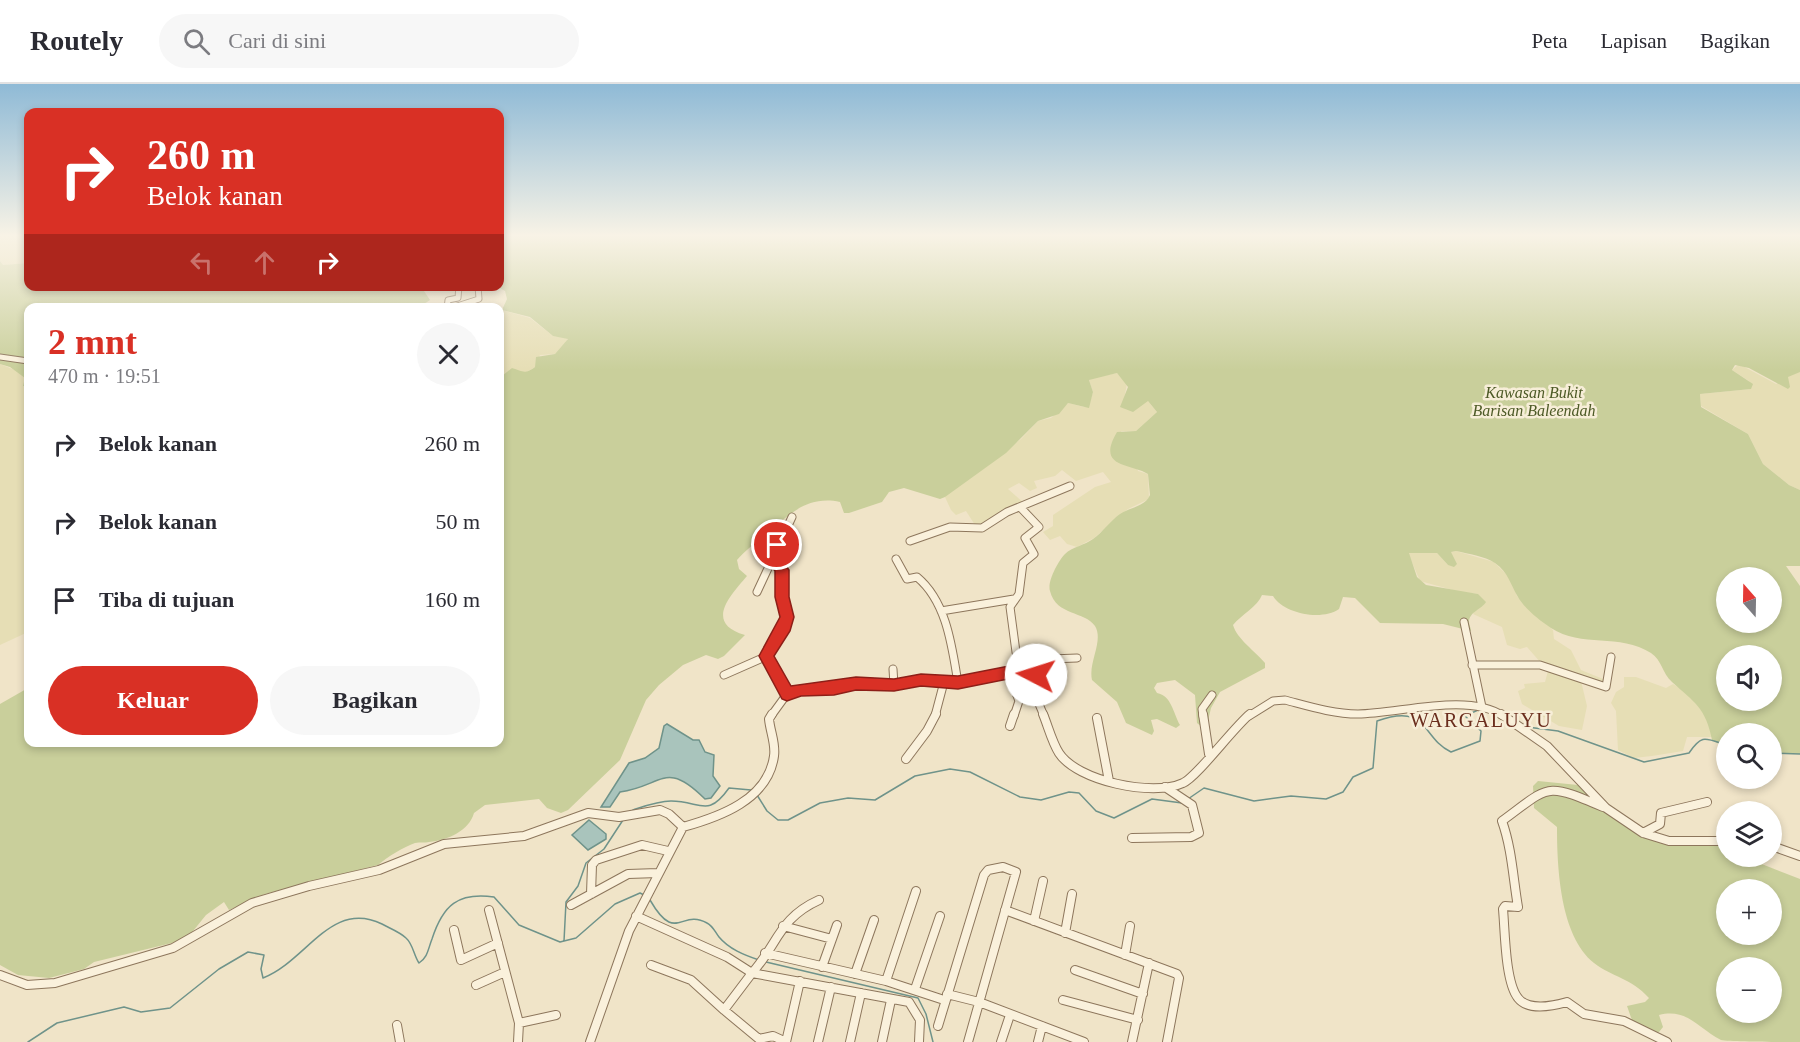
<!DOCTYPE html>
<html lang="id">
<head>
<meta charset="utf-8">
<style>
  :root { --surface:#fff; --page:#f7f7f7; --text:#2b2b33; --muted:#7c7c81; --line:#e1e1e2; --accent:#d93025 }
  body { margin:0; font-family:"Times New Roman",serif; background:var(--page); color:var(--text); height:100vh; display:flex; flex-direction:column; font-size:22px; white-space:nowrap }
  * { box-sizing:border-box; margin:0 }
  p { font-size:20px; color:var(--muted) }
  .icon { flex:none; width:33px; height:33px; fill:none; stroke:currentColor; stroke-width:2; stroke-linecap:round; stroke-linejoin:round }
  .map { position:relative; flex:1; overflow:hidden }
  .details { position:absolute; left:24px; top:219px; width:480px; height:444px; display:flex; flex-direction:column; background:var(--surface); border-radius:12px; box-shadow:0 3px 9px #0003 }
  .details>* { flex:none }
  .guide { position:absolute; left:24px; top:24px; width:480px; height:183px; border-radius:12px; box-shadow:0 3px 9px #0003; background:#d93025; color:#fff; overflow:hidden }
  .needle { width:39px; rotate:340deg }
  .buttons { position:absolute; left:1716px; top:483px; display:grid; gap:12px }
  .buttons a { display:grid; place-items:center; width:66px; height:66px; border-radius:50%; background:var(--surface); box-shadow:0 3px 9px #0003; font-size:30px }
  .pin { position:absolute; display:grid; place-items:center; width:51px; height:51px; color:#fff; margin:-26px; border:3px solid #fff; border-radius:50%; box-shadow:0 2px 6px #0007 }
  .me { position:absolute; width:66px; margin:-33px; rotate:275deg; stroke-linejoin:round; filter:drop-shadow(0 0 4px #0008) }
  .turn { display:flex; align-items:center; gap:21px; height:126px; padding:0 24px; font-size:27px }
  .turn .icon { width:78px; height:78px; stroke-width:2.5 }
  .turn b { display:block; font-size:42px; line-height:51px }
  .lanes { display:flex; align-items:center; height:57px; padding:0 24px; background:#0003; justify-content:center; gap:30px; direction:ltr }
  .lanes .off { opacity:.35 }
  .round { display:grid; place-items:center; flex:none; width:63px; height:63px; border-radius:32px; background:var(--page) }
  .overview { display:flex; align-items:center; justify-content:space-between; height:102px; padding:0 24px }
  h1 { font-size:36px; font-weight:700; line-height:45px; color:var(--accent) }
  .button { display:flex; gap:12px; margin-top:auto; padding:12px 24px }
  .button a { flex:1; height:69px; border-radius:36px; background:var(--accent); color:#fff; font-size:24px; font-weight:700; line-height:69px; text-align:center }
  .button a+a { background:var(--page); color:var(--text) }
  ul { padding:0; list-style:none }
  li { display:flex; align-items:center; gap:18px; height:78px; padding:0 24px }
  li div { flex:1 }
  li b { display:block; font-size:22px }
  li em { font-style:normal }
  header { display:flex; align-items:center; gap:36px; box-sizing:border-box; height:84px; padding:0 30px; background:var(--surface); border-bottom:2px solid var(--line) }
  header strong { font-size:28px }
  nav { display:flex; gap:33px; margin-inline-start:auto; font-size:21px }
  .search { width:420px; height:54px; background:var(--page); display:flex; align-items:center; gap:15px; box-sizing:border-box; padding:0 21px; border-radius:33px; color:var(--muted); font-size:22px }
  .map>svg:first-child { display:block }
  .farmland { fill:#e6deb5 }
  .green { fill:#c9cf9b; fill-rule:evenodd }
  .water { fill:#a9c4bc; stroke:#6f938a; stroke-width:1.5 }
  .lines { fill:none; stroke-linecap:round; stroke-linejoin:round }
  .stream { stroke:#6f938a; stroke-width:1.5 }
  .minor-far2-casing { stroke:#8d765c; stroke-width:7 }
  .minor-far1-casing { stroke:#8d765c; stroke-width:9 }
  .minor-casing { stroke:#8d765c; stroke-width:10 }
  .minor-far2 { stroke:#faf1dc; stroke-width:5 }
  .minor-far1 { stroke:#faf1dc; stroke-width:7 }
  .minor { stroke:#faf1dc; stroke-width:8 }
  .route { fill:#d93025; stroke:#8d1f18; stroke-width:1.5 }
  .labels { text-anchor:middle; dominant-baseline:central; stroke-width:5; stroke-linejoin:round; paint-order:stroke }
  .park-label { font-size:16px; font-style:italic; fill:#4d5a26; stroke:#f7eed8 }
  .quarter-label { font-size:20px; letter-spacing:1.5px; fill:#6b2e1e; stroke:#f7eed8 }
</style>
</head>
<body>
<header>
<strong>Routely</strong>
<div class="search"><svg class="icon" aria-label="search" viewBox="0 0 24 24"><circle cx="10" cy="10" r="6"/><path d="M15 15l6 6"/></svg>Cari di sini</div>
<nav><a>Peta</a><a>Lapisan</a><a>Bagikan</a></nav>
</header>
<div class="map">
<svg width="1800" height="958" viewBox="0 0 1800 958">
  <rect width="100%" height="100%" fill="#f0e4c8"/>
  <path class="farmland" d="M0,152H28V179L3,181L0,177Z
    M502,226L530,234L553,252L568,254L566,260L555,270L540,271L535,283L527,288H518L516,285L500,306V228Z
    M0,280L27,291L23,302L28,303V548L0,561Z
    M1739,280L1776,300L1795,288H1800V406L1789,401L1763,380L1748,350L1701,322L1700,310L1751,305L1749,297L1732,286Z
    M1117,289L1127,300L1124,315L1148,317L1157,328L1136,347H1121L1138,387L1148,390L1149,415L1128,425L1094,454L1077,463L1067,460L1060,452L1050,456L1043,448L1053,442V431L1095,403L1111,398L1103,388L1076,397L1062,386L1055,392L1034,397L1037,404L1030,407L1019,399L1008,405L1025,420L980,441H975L966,427L956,431L951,426L945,413L948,409L1021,355L1038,337L1051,334L1068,319L1084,323L1090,318L1093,308L1089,296L1092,294Z
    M1430,467L1437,469L1448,481L1451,468L1456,467L1494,478L1511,495L1517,512L1553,546L1554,555L1571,566L1581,586L1603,595V600L1541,579L1527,563L1520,565L1507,561L1502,543L1473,530L1478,510L1460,508L1420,497L1408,469Z
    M1548,587L1581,597L1587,622L1582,646L1559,642L1522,620L1518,607L1525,604L1524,600L1545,598Z
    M1624,593H1636L1666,604L1673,600L1686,608L1706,632L1712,653H1687L1683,667L1652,672L1634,674L1618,666L1616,627L1611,619L1616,608L1624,603Z"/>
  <path class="green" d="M500,152H1800V288L1788,293L1790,303L1788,305L1749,284L1735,281L1732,286L1753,300L1751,305L1700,310L1701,323L1748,350L1763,380L1789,401L1800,406V482H1786L1800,502V670L1772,669V650H1726V664L1712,656C1706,624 1694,618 1672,598C1662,589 1662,576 1651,569C1620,549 1581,564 1551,544C1539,536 1525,525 1518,513C1510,500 1509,489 1495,479C1484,472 1469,470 1456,467L1451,468L1457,480L1454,483L1448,481L1437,469H1409L1417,493L1426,501L1478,510L1486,518C1482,525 1469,528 1469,538C1469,541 1471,544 1471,547L1443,540L1380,539L1355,514L1343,513L1339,525C1322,537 1284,530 1273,512L1262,511C1258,522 1241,531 1233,541C1237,555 1255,567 1265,579V584L1220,608L1211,624L1207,641L1202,643L1197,639L1195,611L1175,596L1157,599L1154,604L1157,609C1172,612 1173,629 1180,641L1176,644L1157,635L1151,636L1154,647L1152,651L1126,639L1117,618L1092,596C1088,578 1104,557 1095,542C1085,527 1056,532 1050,507C1047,498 1058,477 1065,470C1072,463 1085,461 1093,455C1103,448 1110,437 1120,430C1130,423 1145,423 1150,411L1148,390C1129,379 1096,384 1117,348L1136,347L1157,328L1148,317L1133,328L1120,323L1128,303L1117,289L1089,296L1093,308L1089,324L1068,319L1059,330L1038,337L1006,369L945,413L940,415L904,404L889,408L882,418L849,429H844L840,418C806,411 788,432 765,451C755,460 745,466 737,476L739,485L747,492C730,512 704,539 745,551L724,572L718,575L706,571L683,581L659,601L646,616L620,676L568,726L561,729L547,724L539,715L485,721L474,729C469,747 448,756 429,758C425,759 420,758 415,759C404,763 387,773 378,781L265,810L229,826L224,818L206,831L189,852L180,857L94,878L84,885L49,894L18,891L0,881V620L28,604V658H500V306L502,303V292L512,284C523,287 524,291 535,283L536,273L555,270L568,255L553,252L530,233L502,226L507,215L505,207L498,203ZM1726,494H1772V538H1726ZM1726,572H1772V616H1726Z
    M0,177L3,181L28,179V202H424V207L430,216L418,224H28V303L23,302L25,294L10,283L0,280Z
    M1538,697L1578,701L1629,744L1665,760L1726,761V772L1753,773L1754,777L1800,795V958C1785,958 1731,958 1721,956C1698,944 1687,924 1659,931L1663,943L1659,948L1647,950L1634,942L1627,922L1645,918L1649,914C1631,894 1612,893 1594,879C1560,852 1557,783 1557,743L1534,724L1533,702ZM1726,806H1772V850H1726ZM1726,884H1772V928H1726Z"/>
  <path class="water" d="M667,640L693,656H699L705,668L714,671L713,692L720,702L711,714L705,715C665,675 663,702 620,708L610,723H601L629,679L645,674L659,664L664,642Z
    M589,736L606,750V755L588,766L572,751Z"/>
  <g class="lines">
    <path class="stream" d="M1527,643L1558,647L1644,678L1689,669C1702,650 1705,654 1726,661
      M1772,669L1800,670
      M757,711L767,727L778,736H788L820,719L848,714L875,716L915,692L950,685L970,688L1020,713L1041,716L1069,708L1079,709L1096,727L1114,734L1152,715L1182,719
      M1188,715L1204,704L1254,717L1291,712L1326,715L1343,708L1353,693L1373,684L1377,637C1429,618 1421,654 1451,668L1480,657L1481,647L1465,632L1478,626
      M633,726C645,722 658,717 671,717C701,717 707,735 729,704L751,706
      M650,816C676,861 681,824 707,839C713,842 715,848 719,853C729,865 744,871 759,876
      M564,857L566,818L578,802L586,779L604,765L623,736
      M766,878L918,914L926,930L933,958
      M28,958L57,939L124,923L141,928L170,924L219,885L248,868L264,871L261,885L263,894C307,877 331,815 382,840C389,844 400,848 406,854C413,860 414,872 419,879C428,873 428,865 432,855C443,821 458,808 494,813L519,841L560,858L576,854L615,820L640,809L644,811"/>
    <g class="minor-far2-casing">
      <path id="minor-far2" d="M447,224L448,216L458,214L459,202
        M451,224L479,215L478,202
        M0,273L28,277"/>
    </g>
    <g class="minor-far1-casing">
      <path id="minor-far1" d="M1020,423L1039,443L1025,454L1034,470L1023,479L1019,510L1010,523L1016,568L1024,585
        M910,457L950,443L982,444L1007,428L1070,402
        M896,475L907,495L917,493C947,518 952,563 958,599
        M757,508L792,433
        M941,527L1014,515
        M1464,538L1482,623
        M767,572L783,547L787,533L782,513V486L773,474
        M1472,581H1540L1606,603L1611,573
        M893,585L894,601
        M1008,588L1019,617L1014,632
        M724,591L767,572L787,610
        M1036,591L1051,575L1077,574
        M771,632L787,610L801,605H834L856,599L894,601L921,596L958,599L1024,585L1040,596L1039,620L1044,632
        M935,632L944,598
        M1203,632L1202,625L1212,611
        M1249,632L1273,617L1285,616C1308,622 1333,630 1358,630C1398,630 1468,608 1503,632"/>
    </g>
    <g class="minor-casing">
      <path id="minor" d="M1043,630C1048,642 1052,658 1059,669C1077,697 1153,713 1183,699C1197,693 1233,644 1250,630
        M1203,630L1209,670
        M1501,630L1547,662L1606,724L1643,749L1669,757H1726
        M1097,634L1109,697
        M1010,642L1014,630
        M906,675L927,647L936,630
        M1603,723C1544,698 1551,701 1502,737C1512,765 1513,794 1518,823L1505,822L1503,825C1505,846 1505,898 1518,914C1528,927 1553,922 1567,918L1584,930L1624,937L1667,958
        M683,743C719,733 768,716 774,672C776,660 770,647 769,635L772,630
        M1643,749L1660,740L1661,729L1707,718
        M1132,754L1191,753L1199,749L1192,721L1165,703
        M1772,762L1800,772
        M591,810L592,781L596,776L642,761L668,767
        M571,821L628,790L658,789
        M489,826L519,939L518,958
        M1005,826L1177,890L1179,894L1167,958
        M636,832L727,873L752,889L724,926L691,896L651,881
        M1034,837L1043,797
        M783,842L832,855
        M454,846L461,876L498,859
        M1065,849L1072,810
        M765,869L886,897L944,916
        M1125,871L1130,842
        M822,883L837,841
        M1075,886L1143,910
        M752,889L909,918L920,936L919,958
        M752,889C778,860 779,834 819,816
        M855,890L874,836
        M0,891L27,901L55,899L173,864L252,819L309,802L379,786L444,760L524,752L588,729L619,733L660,726L669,730L683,743L629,847L590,958
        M886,897L916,807
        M476,901L505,888
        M915,905L940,832
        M947,910L979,918L1084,958
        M1063,916L1138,936
        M724,926L759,955L773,952L786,958L800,897
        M519,939L556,931
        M397,941L400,958
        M938,942L984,791L988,786L1003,783L1016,788L968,958
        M818,958L831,903
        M850,958L861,909
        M882,958L891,916
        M1001,958L1010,931
        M1038,958L1042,942
        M1132,958L1149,879"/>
    </g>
    <use href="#minor-far2" class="minor-far2"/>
    <use href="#minor-far1" class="minor-far1"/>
    <use href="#minor" class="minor"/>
  </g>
  <linearGradient id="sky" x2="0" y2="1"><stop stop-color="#8fbad6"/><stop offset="0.53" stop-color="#f8f3e6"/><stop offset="1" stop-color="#f8f3e6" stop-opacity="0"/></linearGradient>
  <rect width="1800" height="286" fill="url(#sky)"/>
  <path class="route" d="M777,456L784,461L780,474L789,486V513L794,533L790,547L774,572L791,602L856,593L894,595L921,590L958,592L1024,579L1041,587L1043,591L1041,596L1036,597L1023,592L958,605L921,602L894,607L856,606L834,611L801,612L787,617L782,615L759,572L780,533L775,513V487L766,474L773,457Z"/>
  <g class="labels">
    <g class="park-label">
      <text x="1534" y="308">Kawasan Bukit<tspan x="1534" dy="18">Barisan Baleendah</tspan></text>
    </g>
    <g class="quarter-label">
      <text x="1481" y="636">WARGALUYU</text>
    </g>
  </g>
</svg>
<div class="buttons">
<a><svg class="needle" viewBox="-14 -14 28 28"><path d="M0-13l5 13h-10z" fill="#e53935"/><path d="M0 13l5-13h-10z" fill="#7c7c81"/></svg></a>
<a><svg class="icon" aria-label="sound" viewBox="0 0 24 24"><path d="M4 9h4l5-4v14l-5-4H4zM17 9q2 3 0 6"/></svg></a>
<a><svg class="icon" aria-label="search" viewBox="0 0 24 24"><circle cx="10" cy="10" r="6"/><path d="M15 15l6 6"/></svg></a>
<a><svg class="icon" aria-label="layers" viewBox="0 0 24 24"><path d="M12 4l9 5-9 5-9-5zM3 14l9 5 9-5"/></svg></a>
<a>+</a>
<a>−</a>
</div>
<div class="pin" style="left:777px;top:461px;background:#d93025"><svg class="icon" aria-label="arrive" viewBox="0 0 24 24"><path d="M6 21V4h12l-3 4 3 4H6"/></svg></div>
<svg class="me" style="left:1036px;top:591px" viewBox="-20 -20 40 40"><circle r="19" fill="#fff"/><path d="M0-13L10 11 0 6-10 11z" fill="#d93025"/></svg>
<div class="guide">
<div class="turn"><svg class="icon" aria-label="right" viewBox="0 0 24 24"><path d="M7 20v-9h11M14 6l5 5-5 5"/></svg><div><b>260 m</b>Belok kanan</div></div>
<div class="lanes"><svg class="icon off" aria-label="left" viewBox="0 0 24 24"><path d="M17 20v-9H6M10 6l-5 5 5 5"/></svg><svg class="icon off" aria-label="ahead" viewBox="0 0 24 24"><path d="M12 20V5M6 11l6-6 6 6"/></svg><svg class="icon" aria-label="right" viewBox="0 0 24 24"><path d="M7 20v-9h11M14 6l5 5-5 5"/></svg></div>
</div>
<section class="details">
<div class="overview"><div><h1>2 mnt</h1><p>470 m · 19:51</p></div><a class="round"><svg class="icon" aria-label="close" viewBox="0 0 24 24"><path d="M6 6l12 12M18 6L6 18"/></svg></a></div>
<ul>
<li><svg class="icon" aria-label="right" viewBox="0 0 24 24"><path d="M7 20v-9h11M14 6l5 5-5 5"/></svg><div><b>Belok kanan</b></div><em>260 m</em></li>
<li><svg class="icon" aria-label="right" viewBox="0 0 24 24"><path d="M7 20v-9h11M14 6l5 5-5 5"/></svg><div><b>Belok kanan</b></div><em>50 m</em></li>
<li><svg class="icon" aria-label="arrive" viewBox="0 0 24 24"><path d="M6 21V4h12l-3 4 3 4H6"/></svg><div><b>Tiba di tujuan</b></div><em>160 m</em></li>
</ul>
<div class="button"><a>Keluar</a><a>Bagikan</a></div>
</section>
</div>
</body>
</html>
